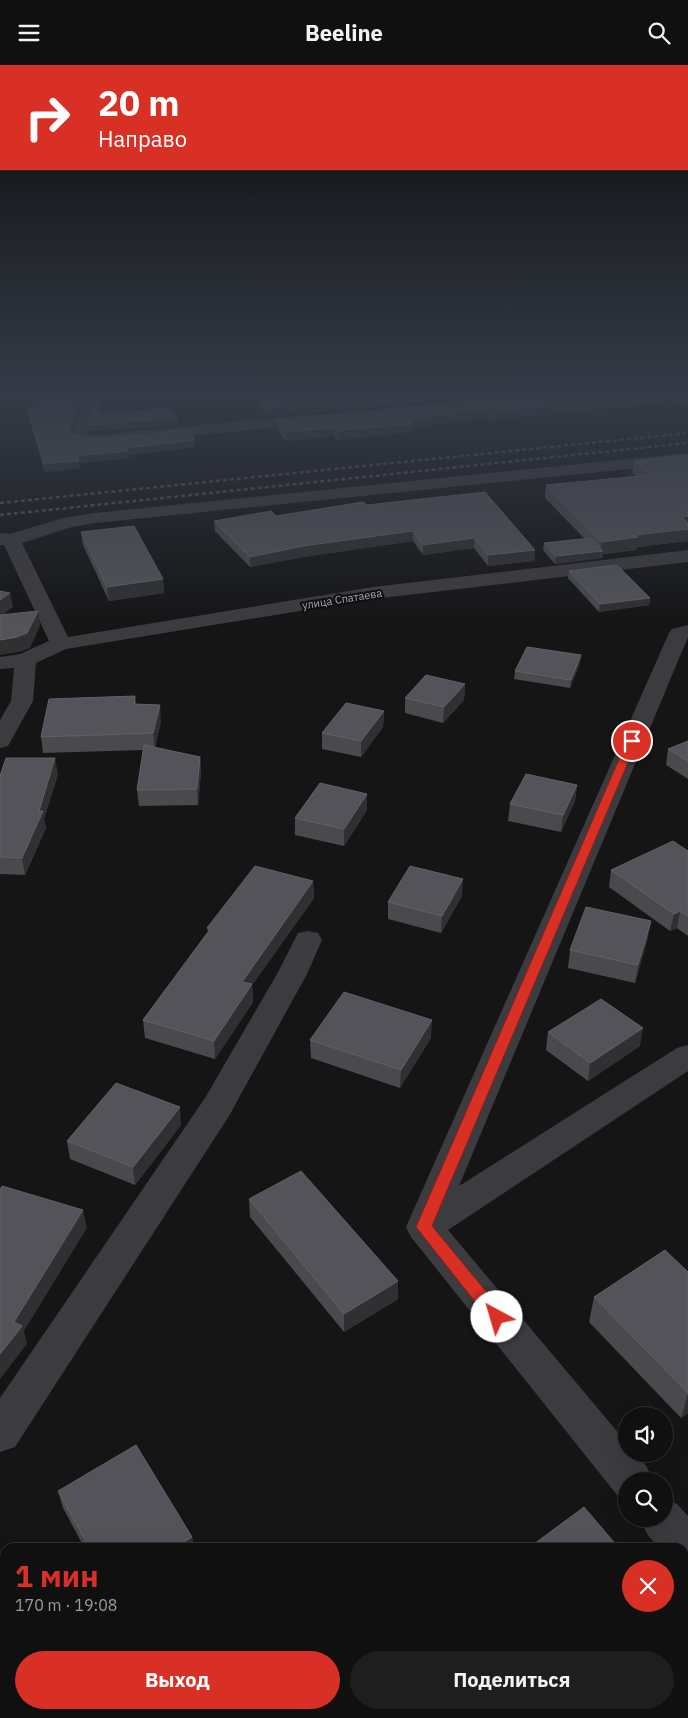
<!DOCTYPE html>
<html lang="ru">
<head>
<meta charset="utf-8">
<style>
  :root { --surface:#101010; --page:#1e1e1e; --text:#f1f3f6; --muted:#9c9d9f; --line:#303030; --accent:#d93025 }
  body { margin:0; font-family:"IBM Plex Sans",sans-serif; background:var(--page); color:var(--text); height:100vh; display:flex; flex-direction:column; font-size:19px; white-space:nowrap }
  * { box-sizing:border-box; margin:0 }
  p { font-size:16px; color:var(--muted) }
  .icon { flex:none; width:28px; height:28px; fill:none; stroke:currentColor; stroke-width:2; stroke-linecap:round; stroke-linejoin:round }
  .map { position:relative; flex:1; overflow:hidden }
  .sheet { position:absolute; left:0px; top:1478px; width:689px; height:176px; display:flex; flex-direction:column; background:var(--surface); border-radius:15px 15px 0 0; box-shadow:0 5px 20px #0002,0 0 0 1px var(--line) }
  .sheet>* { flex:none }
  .hud { position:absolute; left:0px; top:0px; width:689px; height:105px; box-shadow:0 5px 20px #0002,0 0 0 1px var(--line); background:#d93025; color:#fff; overflow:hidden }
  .buttons { position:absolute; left:618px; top:1342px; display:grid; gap:10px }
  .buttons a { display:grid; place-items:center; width:55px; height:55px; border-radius:50%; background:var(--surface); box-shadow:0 5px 20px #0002,0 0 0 1px var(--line); font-size:25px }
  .pin { position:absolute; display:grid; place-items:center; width:42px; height:42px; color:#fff; margin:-21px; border:2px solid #fff; border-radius:50%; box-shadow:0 1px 5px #0007 }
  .me { position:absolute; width:55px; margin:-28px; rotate:321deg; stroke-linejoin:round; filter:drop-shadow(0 0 4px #0008) }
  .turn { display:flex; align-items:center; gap:18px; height:105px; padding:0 15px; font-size:22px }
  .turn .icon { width:65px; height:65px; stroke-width:2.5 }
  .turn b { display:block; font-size:35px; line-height:42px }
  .round { display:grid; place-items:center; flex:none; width:52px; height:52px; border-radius:26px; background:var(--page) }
  .overview { display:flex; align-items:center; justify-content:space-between; height:85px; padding:0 15px }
  h1 { font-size:30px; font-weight:800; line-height:38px; color:var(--accent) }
  .primary-button { display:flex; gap:10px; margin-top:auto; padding:10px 15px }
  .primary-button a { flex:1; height:58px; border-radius:30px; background:var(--accent); color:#fff; font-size:20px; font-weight:800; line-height:58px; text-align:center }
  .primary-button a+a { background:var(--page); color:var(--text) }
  header { display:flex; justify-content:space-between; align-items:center; height:65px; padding:0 15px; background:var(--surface); font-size:22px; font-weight:800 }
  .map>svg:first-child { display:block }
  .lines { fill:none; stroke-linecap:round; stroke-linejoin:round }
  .minor { fill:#3c3b3f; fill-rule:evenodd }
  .rail { stroke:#535259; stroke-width:2.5; stroke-dasharray:4 3; stroke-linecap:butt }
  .wall { fill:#49494e }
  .shaded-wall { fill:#303033 }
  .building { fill:#535359; stroke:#616167 }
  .route { fill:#d93025; stroke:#8d1f18 }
  .labels { text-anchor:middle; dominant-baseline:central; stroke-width:4.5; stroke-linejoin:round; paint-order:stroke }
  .far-street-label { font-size:11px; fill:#a8a8b4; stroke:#101011 }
</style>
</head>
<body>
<header><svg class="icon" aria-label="menu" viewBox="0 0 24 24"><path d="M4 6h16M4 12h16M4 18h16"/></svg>Beeline<svg class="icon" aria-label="search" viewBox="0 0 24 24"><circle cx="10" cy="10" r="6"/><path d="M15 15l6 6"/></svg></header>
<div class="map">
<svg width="688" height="1653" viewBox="0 0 688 1653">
  <rect width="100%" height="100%" fill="#151516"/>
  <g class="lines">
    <path class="minor" d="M84,329H98L88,369L95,370L314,349L319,351L322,354L319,357L314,359L95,380L73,375L71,372Z
      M688,388V398L95,458L72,462L22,478L68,572L373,522L688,485V497L373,534L66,584L36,598L33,636L8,681L0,683V655L11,636L14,603L0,604V592L20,589L49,576L4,480H0V468L10,469L63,453L95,448Z
      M688,560V572L459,1121L677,983L688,980V1006L448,1165L626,1377V1389H636L647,1402L653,1416H626V1434L617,1430L411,1172L406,1162L669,568L672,564Z
      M308,866L318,868L322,875L307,909L229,1051L15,1382L0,1387V1333L205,1033L277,909L298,868Z
      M664,1433L677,1439L688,1451V1507L684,1505V1482H658L647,1469L640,1454H664Z"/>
    <path class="rail" d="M0,438L688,368
      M0,450L688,378"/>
  </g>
  <path class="wall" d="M73,329H83L71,368L72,369L94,374L195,375V382L128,390L129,393L79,398L80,403L45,407L29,353L28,346L72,331Z
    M276,329H499L268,351L259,339V330Z
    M542,329H688L681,341L675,336L492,355L489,352L412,362V367L337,375L334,371L286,376L277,364V355Z
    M688,390V476L637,482L636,485L603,489L602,493L555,499L543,485L544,478L585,474L545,433L546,420L636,411L632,408L634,396Z
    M367,440L535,485L534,496L488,501L474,483L423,490L413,476L303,492L250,502L215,466L214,456L276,451Z
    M81,467L163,514L164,528L109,536L83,480Z
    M569,506L650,533L649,540L599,547L568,513Z
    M580,598L570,623L514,614L515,606Z
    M465,619L464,635L443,658L405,648V633Z
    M135,631L136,639L161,656L155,682L200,692L201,708L198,740L139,741L137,725L143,685L43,688L41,672Z
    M384,646L383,662L361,692L322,684V668Z
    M688,676V714L666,700L668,684Z
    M58,709L44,754L46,763L25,810L0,809V711Z
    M577,720L575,736L561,767L508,756L510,739Z
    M367,729V745L344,781L295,770V753Z
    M688,786V871L677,863L670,866L609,822L611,805Z
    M313,816L314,833L252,920L253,937L215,994L145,973L143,955L208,867L207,863Z
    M462,831L441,868L388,854V837Z
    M648,873L635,918L568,903L570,885Z
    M548,967L640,981L588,1016L546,985Z
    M431,973L400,1023L311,993L310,975Z
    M181,1060L135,1120L70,1094L67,1076Z
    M249,1134L398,1234L344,1267L250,1152Z
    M688,1207V1348L681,1353L589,1257L594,1232Z
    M58,1426L192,1472L194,1482H84L63,1443Z
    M434,1649H576L571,1653H434Z"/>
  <path class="shaded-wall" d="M80,329H83L69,373V366Z
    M100,329H102L98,355L97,348Z
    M416,329H499L268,351V343Z
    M666,329H676L675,336L492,355L493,347Z
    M682,332H688V340L681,341Z
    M489,344V352L412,362V367L337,375V366L408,354Z
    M178,353L179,360L90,367L89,360Z
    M334,363V371L286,376V367Z
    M195,375V382L128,390L129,393L79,398L80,403L45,407L44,399L77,391L127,383Z
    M688,451V464L682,452Z
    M688,464V476L637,482L636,485L603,489L602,493L555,499L556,491L600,486L601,477L636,470Z
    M413,466V476L303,492L250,502V492L303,481Z
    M474,473V483L423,490V480Z
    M535,485L534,496L488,501V490Z
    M163,514L164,528L109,536L107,522Z
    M10,528L13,542L0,552V535Z
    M650,533L649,540L599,547L600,539Z
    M38,546L40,561L30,583L19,587L0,590V575Z
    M581,590L580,598L570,623L571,615Z
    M465,619L464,635L443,658L444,642Z
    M160,640L161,656L155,684L153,668Z
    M384,646L383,662L361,692V676Z
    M200,692L201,708L198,740L197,724Z
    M55,693L58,709L44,754L46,763L25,810L22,793L39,746Z
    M577,720L575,736L561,767L563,750Z
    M367,729V745L344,781V764Z
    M463,814L462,831L441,868L442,851Z
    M313,816L314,833L252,920L253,937L215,994L214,976L242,917Z
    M680,846L677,863L670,866L674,849Z
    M651,856L648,873L635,918L638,900Z
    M432,955L431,973L400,1023L401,1005Z
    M643,963L640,981L588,1016L590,998Z
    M180,1042L181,1060L135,1120L133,1102Z
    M83,1145L87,1163L24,1266L27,1279L0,1314V1289L14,1257Z
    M398,1216V1234L344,1267V1249Z
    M688,1328V1348L681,1353Z
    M192,1472L194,1482H176Z
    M40,1649H67L61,1653H34Z
    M556,1649H576L571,1653H555Z"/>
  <path class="building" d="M43,329L72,331L73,329H80L69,366L72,369L94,374L188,365L195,375L127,383L128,386L77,391L79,396L44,399L28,346Z
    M97,329H100L97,348L114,346L115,348L171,343L178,353L89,360Z
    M276,329H416L268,343L259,330Z
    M542,329H666L493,347L489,344L408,354L412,359L337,366L334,363L286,367L277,355Z
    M678,329H688V332H682Z
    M688,390V451L682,452L688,458V464L636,470L638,472L601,477L546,420L650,410L634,396Z
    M485,427L535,485L488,490L474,473L423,480L413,466L303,481L250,492L214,456L271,446L276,451L363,437L367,440Z
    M134,461L163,514L107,522L81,467Z
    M591,473L603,486L556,491L544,478Z
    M617,500L650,533L600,539L569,506Z
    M0,526L10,528L0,535Z
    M38,546L27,568L17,572L0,575V550Z
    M527,582L581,590L571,615L515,606Z
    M426,610L465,619L444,642L405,633Z
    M135,631L134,639L160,640L153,668L41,672L49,634Z
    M346,638L384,646L361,676L322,668Z
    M688,676V696L668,684Z
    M144,680L200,692L197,724L137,725Z
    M6,693H55L39,746H43L22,793L0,792V711Z
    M526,709L577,720L563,750L510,739Z
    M320,718L367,729L344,764L295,753Z
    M673,776L688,786V851L680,846L674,849L611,805Z
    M255,801L313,816L242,917L252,919L214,976L143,955L211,863H207Z
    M410,801L463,814L442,851L388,837Z
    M586,842L651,856L638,900L570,885Z
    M344,927L432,955L401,1005L310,975Z
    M601,934L643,963L590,998L548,967Z
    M116,1018L180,1042L133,1102L67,1076Z
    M301,1106L398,1216L344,1249L249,1134Z
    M2,1121L83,1145L14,1257L22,1261L0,1289V1125Z
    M665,1185L688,1207V1328L594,1232Z
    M136,1380L192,1472L176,1482H89L58,1426Z
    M584,1442L618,1482H530Z
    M5,1543V1649H40L34,1653H0V1547Z
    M446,1649H556L559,1653H449Z"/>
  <linearGradient id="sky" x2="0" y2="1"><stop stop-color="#0c0c0c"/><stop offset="0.59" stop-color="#353b47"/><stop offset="1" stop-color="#353b47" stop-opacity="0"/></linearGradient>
  <rect width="688" height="560" fill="url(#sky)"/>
  <path class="route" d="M632,673L637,676L432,1161L503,1247L505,1252L503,1257L497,1259L491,1257L416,1162L627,676Z"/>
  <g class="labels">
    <g class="far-street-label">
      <text transform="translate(342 534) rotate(-9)">улица Спатаева</text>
    </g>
  </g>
</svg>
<div class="buttons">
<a><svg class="icon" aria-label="sound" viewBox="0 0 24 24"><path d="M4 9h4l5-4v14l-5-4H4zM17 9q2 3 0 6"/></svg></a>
<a><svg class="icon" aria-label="search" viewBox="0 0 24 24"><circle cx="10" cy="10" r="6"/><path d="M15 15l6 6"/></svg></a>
</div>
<div class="pin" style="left:632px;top:676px;background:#d93025"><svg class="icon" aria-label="arrive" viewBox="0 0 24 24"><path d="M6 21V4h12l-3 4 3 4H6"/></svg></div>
<svg class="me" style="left:497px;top:1252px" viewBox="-20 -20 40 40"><circle r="19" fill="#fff"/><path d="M0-13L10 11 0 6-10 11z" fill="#d93025"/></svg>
<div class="hud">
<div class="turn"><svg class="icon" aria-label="right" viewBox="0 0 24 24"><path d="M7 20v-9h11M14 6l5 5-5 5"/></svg><div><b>20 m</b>Направо</div></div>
</div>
<section class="sheet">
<div class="overview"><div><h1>1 мин</h1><p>170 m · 19:08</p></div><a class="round" style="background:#d93025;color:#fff"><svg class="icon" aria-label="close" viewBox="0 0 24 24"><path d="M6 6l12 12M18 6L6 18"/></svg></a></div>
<div class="primary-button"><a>Выход</a><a>Поделиться</a></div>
</section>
</div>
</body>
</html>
